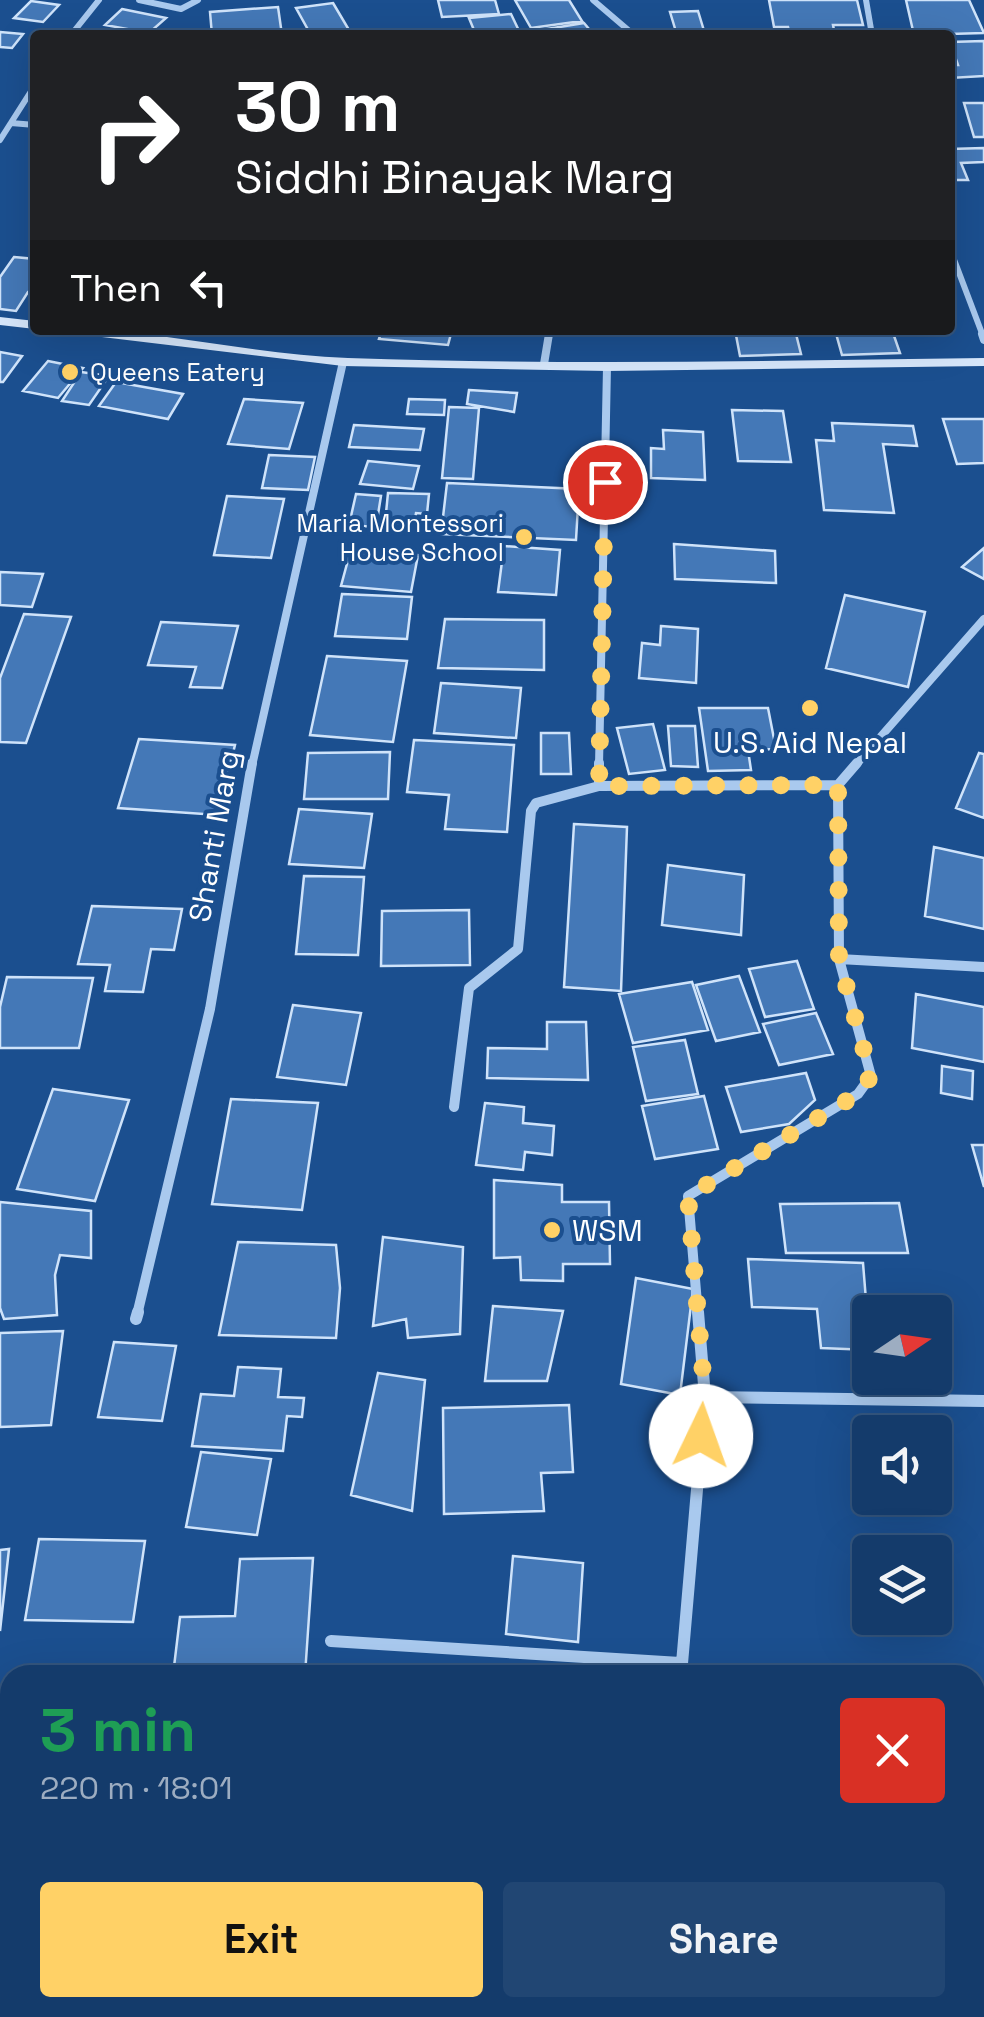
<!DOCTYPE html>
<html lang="en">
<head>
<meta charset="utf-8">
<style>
  :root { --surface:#143b6b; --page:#214673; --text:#f1f3f6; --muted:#9dadc1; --line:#33557e; --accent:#ffd166 }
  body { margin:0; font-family:"Space Grotesk",sans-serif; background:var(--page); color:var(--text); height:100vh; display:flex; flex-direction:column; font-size:38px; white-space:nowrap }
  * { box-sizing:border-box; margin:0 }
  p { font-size:32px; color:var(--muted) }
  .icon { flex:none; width:55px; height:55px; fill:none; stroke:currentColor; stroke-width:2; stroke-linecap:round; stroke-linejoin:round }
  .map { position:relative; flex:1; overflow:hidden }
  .panel { position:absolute; left:0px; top:1665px; width:985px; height:352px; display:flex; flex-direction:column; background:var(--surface); border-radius:30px 30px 0 0; box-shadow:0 10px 40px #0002,0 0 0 2px var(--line) }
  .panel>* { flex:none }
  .hud { position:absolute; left:30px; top:30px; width:925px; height:305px; border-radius:10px; box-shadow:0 10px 40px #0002,0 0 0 2px var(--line); background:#202124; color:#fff; overflow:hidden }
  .needle { width:65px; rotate:77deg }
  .tools { position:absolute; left:852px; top:1295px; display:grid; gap:20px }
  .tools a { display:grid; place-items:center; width:100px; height:100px; border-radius:10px; background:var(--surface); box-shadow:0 10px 40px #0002,0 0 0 2px var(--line); font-size:50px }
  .pin { position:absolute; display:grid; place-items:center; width:85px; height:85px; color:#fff; margin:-42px; border:5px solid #fff; border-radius:50%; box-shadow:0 2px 10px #0007 }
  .me { position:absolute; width:110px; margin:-55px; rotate:3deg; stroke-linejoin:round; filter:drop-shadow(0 0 8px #0008) }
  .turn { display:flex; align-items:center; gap:35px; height:210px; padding:0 40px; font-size:45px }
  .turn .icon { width:130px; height:130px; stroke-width:2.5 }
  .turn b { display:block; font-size:70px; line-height:85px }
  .then { display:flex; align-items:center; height:95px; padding:0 40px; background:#0003; gap:20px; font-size:38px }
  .round { display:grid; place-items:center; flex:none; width:105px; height:105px; border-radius:10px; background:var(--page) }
  .summary { display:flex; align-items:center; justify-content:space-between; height:170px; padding:0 40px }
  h1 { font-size:60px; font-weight:600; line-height:75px; color:#1e9e55 }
  .primary-button { display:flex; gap:20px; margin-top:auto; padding:20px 40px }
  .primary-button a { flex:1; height:115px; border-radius:10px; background:var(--accent); color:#111; font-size:40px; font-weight:600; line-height:115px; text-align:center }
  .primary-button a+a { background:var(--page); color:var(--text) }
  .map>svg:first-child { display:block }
  .building { fill:#4478b7; stroke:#cfe3fa; stroke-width:2.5 }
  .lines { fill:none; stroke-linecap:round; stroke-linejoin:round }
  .street-far3 { stroke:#a9c9ee; stroke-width:6 }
  .street-far2 { stroke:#a9c9ee; stroke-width:8 }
  .street-far1 { stroke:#a9c9ee; stroke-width:10 }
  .street { stroke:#a9c9ee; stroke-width:12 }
  .secondary { fill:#d6e6fa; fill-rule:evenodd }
  .route { stroke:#ffd166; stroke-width:18; stroke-dasharray:0 32.4 }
  .poi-dot { fill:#ffd166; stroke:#1b4f8f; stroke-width:4 }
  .labels { text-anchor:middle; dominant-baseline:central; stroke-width:8; stroke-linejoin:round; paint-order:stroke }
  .far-poi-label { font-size:25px; fill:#fff; stroke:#1b4f8f; text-anchor:start }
  .poi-label { font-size:30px; fill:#fff; stroke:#1b4f8f }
  .street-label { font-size:30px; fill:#fff; stroke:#1b4f8f }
</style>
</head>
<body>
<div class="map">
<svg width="984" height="2017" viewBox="0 0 984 2017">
  <rect width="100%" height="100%" fill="#1b4f8f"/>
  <path class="building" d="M438,0H495L499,14L442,17Z
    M515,0H569L582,21L531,28Z
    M769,0H857L863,25H833L835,35H790L788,27H774Z
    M906,0H969L984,33L914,35Z
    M31,1L59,5L43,22L14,18Z
    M333,3L352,35H311L296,8Z
    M278,7L282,35H212L210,12Z
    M122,9L166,18L149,33L105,25Z
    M698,11L705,34L677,35L670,12Z
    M511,14L521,35H476L469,18Z
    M584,23L594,35H545L541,30Z
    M0,32L23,34L12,48L0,47Z
    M984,41V76L950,78V65H958L950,42Z
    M964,103H984V137H974Z
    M984,148V162L961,163L968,180H950V149Z
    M14,257L35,259V292H28L16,311L0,309V277Z
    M382,330H452L448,345L379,339Z
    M735,330H795L801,354L740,356Z
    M835,330H892L900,353L842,355Z
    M0,352L22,356L3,382H0Z
    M48,361L83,368L58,398L23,391Z
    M81,372L109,376L89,405L62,401Z
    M116,382L183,394L168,419L99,406Z
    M469,390L517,393L514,412L467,404Z
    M244,399L303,403L289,449L228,444Z
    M409,399L445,400L444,415L407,414Z
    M449,407L479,408L473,479L442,478Z
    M732,410L783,411L791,462L738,461Z
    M943,419H984V463L957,464Z
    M832,423L913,426L917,446L883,444L894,513L824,510L816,440L834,441Z
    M354,425L424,429L420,450L349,447Z
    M663,430L703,432L705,480L651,478V448L664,449Z
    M269,455L315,457L308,490L262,488Z
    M368,461L419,466L413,489L360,484Z
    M447,483L579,489L576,540L441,534Z
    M388,493L429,494L427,514L416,513L414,524L385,523Z
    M356,494L381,496L376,527L349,525Z
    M227,496L284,499L271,558L214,555Z
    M674,544L775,551L776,583L675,579Z
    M504,546L560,550L556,595L498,592Z
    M984,548V579L962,567Z
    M351,549L418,555L411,592L341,586Z
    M0,572L43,574L32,607L0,605Z
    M342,594L412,597L407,639L335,636Z
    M845,595L925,612L908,687L826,668Z
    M24,614L71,617L26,743L0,742V678Z
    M445,619L544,620V670L438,668Z
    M161,622L238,626L222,688L190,687L196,667L148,665Z
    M661,626L698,629L696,683L639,678L642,643L660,645Z
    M327,656L407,661L393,742L310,735Z
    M441,683L521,688L516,738L434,733Z
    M699,708H768L776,749L748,750L751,770L708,771Z
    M653,724L665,770L629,774L617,728Z
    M668,726H695L698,767L671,766Z
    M541,733H569L571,774H541Z
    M139,739L235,745L218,815L118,808Z
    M414,740L514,745L507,832L445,829L449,795L407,792Z
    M390,752L388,799H304L308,753Z
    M979,753L984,754V818L956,808Z
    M299,809L372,814L364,868L289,864Z
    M574,824L627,827L621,991L564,987Z
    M934,847L984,858V929L925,916Z
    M668,865L744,875L741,935L662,925Z
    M304,876L364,877L358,955L296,954Z
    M92,906L182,909L174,950L151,949L143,992L105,991L110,965L78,964Z
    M469,910L470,965L381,966L382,911Z
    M797,961L814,1009L765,1017L749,969Z
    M739,976L760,1032L716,1041L696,985Z
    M7,977L93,978L79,1048H0V1007Z
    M692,982L708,1030L633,1043L619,994Z
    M916,994L984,1007V1062L912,1048Z
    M293,1005L361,1013L346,1085L277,1077Z
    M816,1013L833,1054L779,1065L763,1024Z
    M547,1022H586L588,1080L487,1078L488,1048L547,1049Z
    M685,1040L698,1094L646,1101L633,1047Z
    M942,1066L973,1071L972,1099L941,1093Z
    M806,1073L815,1100L789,1124L741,1132L726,1087Z
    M53,1089L129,1100L95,1201L17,1189Z
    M704,1096L718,1149L655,1159L642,1106Z
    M231,1099L318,1103L302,1210L212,1204Z
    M485,1103L524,1107L523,1123L554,1126L552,1155L525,1152L523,1170L476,1165Z
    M972,1145H984V1187Z
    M494,1180L562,1185V1202H609L610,1264H563V1281L521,1280L520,1257L494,1258Z
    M0,1202L91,1211V1258L60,1255L55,1275L57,1315L4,1319L0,1308Z
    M899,1203L908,1253H786L780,1204Z
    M383,1237L463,1247L460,1334L408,1338L406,1319L373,1326Z
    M238,1242L336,1245L340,1288L336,1338L219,1335Z
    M748,1259L863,1263L870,1350L821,1348L817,1309L752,1307Z
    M636,1278L693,1289L680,1395L621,1384Z
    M493,1306L563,1311L547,1381H485Z
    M63,1331L51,1425L0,1427V1333Z
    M114,1342L176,1346L162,1421L98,1417Z
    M238,1367L281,1369L278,1397L304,1398L302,1417L287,1416L283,1451L192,1446L201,1394L234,1396Z
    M378,1373L425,1380L412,1511L351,1495Z
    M569,1405L573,1472L541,1473L544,1511L444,1514L443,1408Z
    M201,1452L271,1459L257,1535L186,1527Z
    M39,1539L145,1541L133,1622L25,1620Z
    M9,1549L0,1631V1550Z
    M513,1556L583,1563L578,1642L506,1634Z
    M313,1558L305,1675H173L180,1617L235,1616L240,1559Z
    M0,1768L10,1770V1860L0,1858Z
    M0,1941L10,1942V2008H18L16,2017H0Z
    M197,2008H250L249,2017H196Z
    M269,2008H371V2017H268Z
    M418,2008H510V2017H418Z"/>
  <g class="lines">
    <path class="street-far3" d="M139,0L181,9L198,0
      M593,0L634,35
      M866,0L872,35
      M71,35L99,0
      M11,123L35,125
      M0,140L35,85
      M950,249L983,336
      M549,336L550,330"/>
    <path class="street-far2" d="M982,334L984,340
      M544,364L549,334
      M252,766L343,362
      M599,766L607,367
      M855,766L984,619"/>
    <path class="street-far1" d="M599,786V763
      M839,959L984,967
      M454,1107L469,988L518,949L531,811L536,803L599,786L838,785
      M137,1315L210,1009L252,763
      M698,1315L688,1196L858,1094L871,1076L839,959L838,785L857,763"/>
    <path class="street" d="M136,1319L138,1312
      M705,1397L984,1401
      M331,1641L680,1663
      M681,1675L705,1397L698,1312
      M697,2008L698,2017"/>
    <path class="secondary" d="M0,317L35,321V329L0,325Z
      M70,330C164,330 255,355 348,358C560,365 772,361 984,358V366L607,371L343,366L77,334Z"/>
  </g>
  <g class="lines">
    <path class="route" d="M605,482L599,786L838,785L839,959L871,1076L858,1094L688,1196L705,1398L701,1436"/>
  </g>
  <g class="poi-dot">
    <circle cx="70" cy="372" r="10"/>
    <circle cx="524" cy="537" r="10"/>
    <circle cx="810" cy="708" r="10"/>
    <circle cx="552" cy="1230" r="10"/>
  </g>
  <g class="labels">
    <g class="far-poi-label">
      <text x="90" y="372">Queens Eatery</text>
      <text x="504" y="523" text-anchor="end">Maria Montessori<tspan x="504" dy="29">House School</tspan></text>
    </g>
    <g class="poi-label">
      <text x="810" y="742">U.S. Aid Nepal</text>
      <text x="572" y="1230" text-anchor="start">WSM</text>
    </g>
    <g class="street-label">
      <text transform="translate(214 836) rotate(-80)">Shanti Marg</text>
    </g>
  </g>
</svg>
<div class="tools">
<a><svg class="needle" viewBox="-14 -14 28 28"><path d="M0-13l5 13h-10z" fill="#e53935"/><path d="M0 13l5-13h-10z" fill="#9dadc1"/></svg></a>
<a><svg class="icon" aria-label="sound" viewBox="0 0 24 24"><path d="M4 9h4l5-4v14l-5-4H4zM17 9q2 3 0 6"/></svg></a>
<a><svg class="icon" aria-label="layers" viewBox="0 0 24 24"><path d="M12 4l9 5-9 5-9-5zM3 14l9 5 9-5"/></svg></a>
</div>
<div class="pin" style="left:605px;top:482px;background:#d93025"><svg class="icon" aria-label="arrive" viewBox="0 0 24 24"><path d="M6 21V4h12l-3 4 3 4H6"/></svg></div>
<svg class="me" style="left:701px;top:1436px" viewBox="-20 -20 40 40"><circle r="19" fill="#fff"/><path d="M0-13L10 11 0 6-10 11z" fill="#ffd166"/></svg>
<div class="hud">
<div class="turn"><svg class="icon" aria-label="right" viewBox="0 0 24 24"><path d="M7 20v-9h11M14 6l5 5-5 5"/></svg><div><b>30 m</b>Siddhi Binayak Marg</div></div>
<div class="then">Then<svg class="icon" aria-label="left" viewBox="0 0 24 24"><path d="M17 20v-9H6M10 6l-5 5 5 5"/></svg></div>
</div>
<section class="panel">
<div class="summary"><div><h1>3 min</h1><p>220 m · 18:01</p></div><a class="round" style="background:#d93025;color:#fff"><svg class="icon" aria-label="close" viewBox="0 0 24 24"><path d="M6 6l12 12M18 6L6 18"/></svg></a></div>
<div class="primary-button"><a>Exit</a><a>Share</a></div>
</section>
</div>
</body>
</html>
